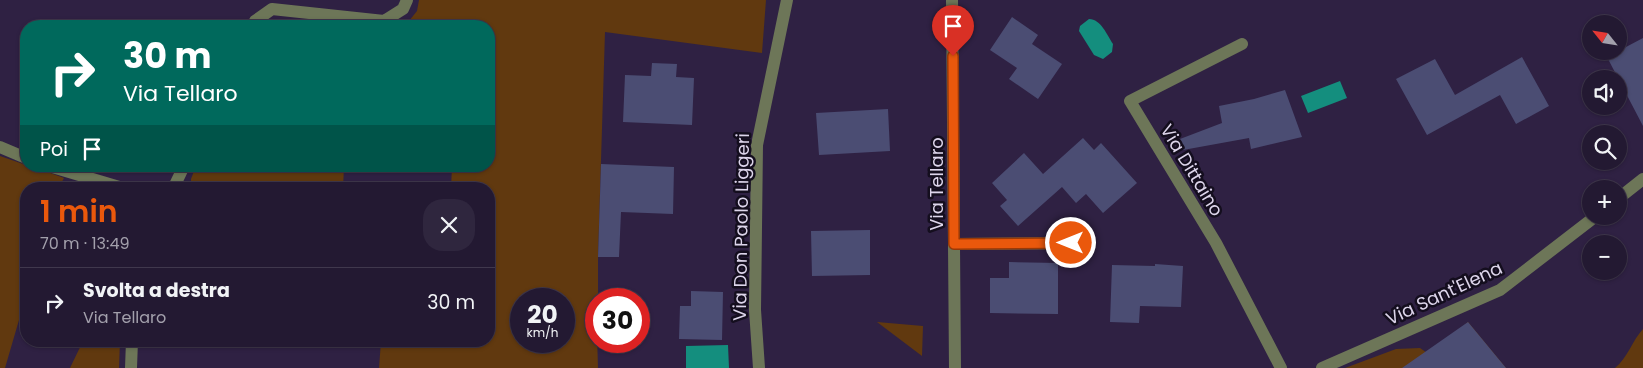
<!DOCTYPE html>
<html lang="it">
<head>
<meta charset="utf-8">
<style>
  :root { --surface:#231932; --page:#2f263e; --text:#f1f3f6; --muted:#a3a0ac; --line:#40384d; --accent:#ea580c }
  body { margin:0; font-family:Poppins,sans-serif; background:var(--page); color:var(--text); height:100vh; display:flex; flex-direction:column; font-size:19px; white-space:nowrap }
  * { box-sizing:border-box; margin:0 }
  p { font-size:16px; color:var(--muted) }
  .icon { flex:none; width:28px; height:28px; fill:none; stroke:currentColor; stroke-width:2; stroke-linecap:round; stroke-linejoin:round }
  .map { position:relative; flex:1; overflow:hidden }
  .panel { position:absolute; left:20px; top:182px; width:475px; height:165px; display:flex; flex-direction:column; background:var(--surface); border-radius:20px; box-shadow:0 1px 4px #0004,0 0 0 1px var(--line) }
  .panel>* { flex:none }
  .hud { position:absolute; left:20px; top:20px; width:475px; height:152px; border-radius:20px; box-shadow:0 1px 4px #0004,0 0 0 1px var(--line); background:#00695c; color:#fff; overflow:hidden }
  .needle { width:32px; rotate:300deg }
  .controls { position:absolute; left:1582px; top:15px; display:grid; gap:10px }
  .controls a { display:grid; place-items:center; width:45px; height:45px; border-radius:50%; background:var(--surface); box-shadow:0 1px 4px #0004,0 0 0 1px var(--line); font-size:25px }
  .speed { position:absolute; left:510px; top:288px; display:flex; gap:10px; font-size:25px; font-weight:700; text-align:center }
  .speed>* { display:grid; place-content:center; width:65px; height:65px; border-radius:50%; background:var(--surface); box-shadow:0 1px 4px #0004,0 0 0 1px var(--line); line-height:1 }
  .speed small { font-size:12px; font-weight:400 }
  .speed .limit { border:8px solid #d22; background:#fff; color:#111 }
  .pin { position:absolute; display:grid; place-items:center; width:42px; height:42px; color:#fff; margin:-51px -21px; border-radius:50% 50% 50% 0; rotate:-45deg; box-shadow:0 0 5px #0007 }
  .pin .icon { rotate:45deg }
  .me { position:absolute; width:55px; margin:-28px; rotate:270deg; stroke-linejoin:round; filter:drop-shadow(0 0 4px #0008) }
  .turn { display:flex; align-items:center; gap:18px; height:105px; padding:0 20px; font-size:22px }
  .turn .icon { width:65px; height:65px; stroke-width:2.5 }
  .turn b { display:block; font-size:35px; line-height:42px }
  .then { display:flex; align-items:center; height:48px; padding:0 20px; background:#0003; gap:10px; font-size:19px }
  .round { display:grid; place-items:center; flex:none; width:52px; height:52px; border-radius:20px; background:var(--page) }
  .overview { display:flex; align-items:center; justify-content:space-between; height:85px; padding:0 20px }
  h1 { font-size:30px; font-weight:600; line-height:38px; color:var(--accent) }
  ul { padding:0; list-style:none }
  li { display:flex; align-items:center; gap:15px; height:70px; padding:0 20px; border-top:1px solid var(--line) }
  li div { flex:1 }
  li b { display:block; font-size:19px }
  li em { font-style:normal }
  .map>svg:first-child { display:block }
  .green { fill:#61390f; fill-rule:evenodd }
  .water { fill:#148e7e }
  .building { fill:#4b4d73 }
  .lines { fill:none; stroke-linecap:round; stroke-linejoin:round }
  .minor { stroke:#6d7658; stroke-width:12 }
  .route-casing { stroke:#983908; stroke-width:12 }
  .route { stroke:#ea580c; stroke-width:9 }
  .labels { text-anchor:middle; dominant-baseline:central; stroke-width:5; stroke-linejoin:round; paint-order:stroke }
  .street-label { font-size:18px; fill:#ddd5eb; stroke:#140e1e }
</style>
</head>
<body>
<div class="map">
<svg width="1643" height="368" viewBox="0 0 1643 368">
  <rect width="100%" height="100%" fill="#2f2143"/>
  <path class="green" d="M419,0H766L762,53L605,32L598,257V299H596L598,368H379L381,341H489V189H451L452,166H489V26H405L417,11ZM521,299H564V341H521Z
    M0,156L26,165V166H31L64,178L58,189H26V296L5,368H0Z
    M196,166H344L343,189H195L191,186V179Z
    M877,322L923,326L922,356Z
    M1468,322L1506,368H1345L1396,349L1420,348L1430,355Z
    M1643,329V368H1615C1628,357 1632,341 1643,329Z
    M83,341H120L119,368H70Z"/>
  <path class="water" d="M1089,19C1101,19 1107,35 1113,44L1112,52L1103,59L1094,55L1079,31L1080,26Z
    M1340,81L1347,98L1308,113L1301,96Z
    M728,345L729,368H686V346Z"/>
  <path class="building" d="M1012,17L1038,35L1032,44L1062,64L1038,99L1009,79L1017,68L990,50Z
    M1643,38V126L1607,57Z
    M1522,57L1549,106L1516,124L1500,95L1427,135L1396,79L1435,59L1455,95Z
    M652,63L677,64L676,77L694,78L692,125L623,122L625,75L651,76Z
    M1285,90L1302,137L1251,149L1249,138L1183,150L1180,139L1222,123L1219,106L1254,99Z
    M888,109L890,151L819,155L816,113Z
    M1083,138L1094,150L1101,143L1137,183L1103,213L1086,194L1076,203L1062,187L1018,226L1000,206L1007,200L992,183L1024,153L1043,174Z
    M601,164L674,167L673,214L621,212L619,257H598Z
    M870,230V275L812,276L811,231Z
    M1009,262L1058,263V314L990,313V278H1009Z
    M1155,264L1183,266L1181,307L1140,306L1139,323L1110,322L1112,265L1155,266Z
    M691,291L723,292L722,340L679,339L680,306H691Z
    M1468,322L1506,368H1402Z"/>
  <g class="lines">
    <path class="minor" d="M952,0L955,368
      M252,26L255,21L272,9L384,21L403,9L407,0
      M1242,44L1130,101L1216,243L1281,368
      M0,147L26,158
      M49,166L126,189
      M173,189L184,166
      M1619,198L1643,179
      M954,244L1090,243
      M131,368L132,341
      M759,368L755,310L757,145L787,0
      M1322,368L1500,290L1596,216"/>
  </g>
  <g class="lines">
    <g class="route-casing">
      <path id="route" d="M953,56L954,244L1071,243"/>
    </g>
    <use href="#route" class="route"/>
  </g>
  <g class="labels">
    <g class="street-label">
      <text transform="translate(1192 170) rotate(59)">Via Dittaino</text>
      <text transform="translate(936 184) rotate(-90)">Via Tellaro</text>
      <text transform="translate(741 227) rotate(-89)">Via Don Paolo Liggeri</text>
      <text transform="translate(1444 293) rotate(-25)">Via Sant'Elena</text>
    </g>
  </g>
</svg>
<div class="controls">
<a><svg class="needle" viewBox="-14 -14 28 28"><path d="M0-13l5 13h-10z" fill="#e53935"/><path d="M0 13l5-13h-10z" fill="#a3a0ac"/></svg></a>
<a><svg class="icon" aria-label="sound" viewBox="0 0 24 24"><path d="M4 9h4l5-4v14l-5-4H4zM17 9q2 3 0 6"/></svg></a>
<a><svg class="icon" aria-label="search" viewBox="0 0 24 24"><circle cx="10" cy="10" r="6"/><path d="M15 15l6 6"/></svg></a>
<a>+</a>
<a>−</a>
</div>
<div class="speed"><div>20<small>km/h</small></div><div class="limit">30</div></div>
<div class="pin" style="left:953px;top:56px;background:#d93025"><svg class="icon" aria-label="arrive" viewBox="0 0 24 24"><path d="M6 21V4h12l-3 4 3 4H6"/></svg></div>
<svg class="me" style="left:1071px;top:243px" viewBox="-20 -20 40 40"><circle r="17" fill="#ea580c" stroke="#fff" stroke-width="3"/><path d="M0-11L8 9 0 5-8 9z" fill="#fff"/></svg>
<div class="hud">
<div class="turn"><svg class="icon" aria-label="right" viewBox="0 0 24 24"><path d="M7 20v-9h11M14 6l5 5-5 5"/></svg><div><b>30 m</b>Via Tellaro</div></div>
<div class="then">Poi<svg class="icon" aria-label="arrive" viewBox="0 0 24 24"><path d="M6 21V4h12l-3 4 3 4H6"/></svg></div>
</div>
<section class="panel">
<div class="overview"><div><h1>1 min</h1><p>70 m · 13:49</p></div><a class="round"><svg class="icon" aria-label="close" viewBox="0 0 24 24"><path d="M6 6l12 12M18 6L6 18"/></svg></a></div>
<ul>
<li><svg class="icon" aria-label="right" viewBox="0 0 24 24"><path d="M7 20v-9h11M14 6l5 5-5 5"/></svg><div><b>Svolta a destra</b><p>Via Tellaro</p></div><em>30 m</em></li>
</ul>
</section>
</div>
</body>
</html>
